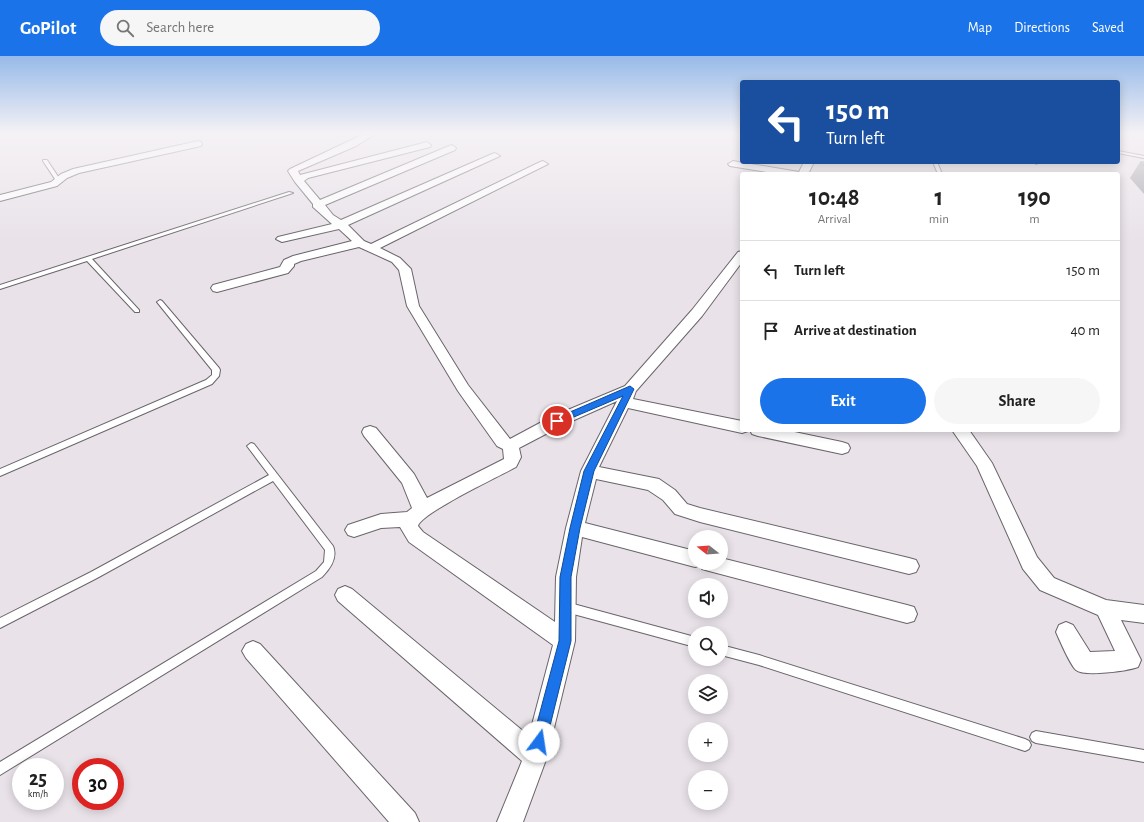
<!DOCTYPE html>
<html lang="en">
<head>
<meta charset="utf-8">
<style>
  :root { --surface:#fff; --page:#f6f6f6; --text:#222; --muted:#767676; --line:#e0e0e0; --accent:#1a73e8 }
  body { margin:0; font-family:"Alegreya Sans",sans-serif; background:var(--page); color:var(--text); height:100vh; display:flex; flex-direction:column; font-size:15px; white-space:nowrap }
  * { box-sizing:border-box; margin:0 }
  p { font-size:13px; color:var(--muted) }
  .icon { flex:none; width:22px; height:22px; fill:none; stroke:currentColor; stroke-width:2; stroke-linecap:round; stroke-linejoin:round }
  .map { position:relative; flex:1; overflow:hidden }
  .panel { position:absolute; left:740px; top:116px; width:380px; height:260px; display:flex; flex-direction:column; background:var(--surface); border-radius:4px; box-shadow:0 2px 10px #0003 }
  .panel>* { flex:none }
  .top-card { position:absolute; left:740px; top:24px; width:380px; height:84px; border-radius:4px; box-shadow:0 2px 10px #0003; background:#1a4fa0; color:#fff; overflow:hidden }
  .needle { width:26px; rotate:287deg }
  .tools { position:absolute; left:688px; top:474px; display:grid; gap:8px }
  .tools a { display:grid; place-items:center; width:40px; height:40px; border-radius:50%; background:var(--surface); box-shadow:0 2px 10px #0003; font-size:20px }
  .speed { position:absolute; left:12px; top:702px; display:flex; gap:8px; font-size:20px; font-weight:700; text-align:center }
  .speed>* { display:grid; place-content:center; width:52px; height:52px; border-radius:50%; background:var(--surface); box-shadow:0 2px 10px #0003; line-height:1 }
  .speed small { font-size:10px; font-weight:400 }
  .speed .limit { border:6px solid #d22; background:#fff; color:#111 }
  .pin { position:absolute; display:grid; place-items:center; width:34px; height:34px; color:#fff; margin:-17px; border:2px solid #fff; border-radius:50%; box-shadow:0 1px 4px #0007 }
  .me { position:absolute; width:44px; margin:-22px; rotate:14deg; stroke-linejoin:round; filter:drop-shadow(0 0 3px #0008) }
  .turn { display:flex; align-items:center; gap:14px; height:84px; padding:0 20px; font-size:18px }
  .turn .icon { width:52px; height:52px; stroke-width:2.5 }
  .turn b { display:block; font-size:28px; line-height:34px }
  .eta { display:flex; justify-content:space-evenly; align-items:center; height:68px; text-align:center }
  .eta b { font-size:24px; font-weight:700; line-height:28px }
  .action { display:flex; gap:8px; margin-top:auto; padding:8px 20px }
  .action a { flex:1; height:46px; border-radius:24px; background:var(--accent); color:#fff; font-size:16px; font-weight:700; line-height:46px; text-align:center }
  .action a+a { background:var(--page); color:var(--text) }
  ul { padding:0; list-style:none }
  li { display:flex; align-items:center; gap:12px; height:60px; padding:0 20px; border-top:1px solid var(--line) }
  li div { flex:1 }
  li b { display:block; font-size:15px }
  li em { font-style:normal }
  header { display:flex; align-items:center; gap:24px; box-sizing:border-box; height:56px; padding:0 20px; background:var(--accent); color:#fff }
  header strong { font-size:19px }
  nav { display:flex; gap:22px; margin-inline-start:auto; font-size:14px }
  .search { width:280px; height:36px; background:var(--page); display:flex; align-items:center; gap:10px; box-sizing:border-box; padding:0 14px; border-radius:22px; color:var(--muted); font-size:15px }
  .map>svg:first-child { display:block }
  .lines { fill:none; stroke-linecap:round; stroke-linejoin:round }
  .service-casing { stroke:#6a656a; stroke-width:2 }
  .minor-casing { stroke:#6a656a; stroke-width:2 }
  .service { fill:#fff; fill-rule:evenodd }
  .minor { fill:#fff; fill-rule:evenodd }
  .wall { fill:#a9a6ac }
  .building { fill:#c4c1c8; stroke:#89878c }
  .route { fill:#1a73e8; stroke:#114b97 }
</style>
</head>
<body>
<header>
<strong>GoPilot</strong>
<div class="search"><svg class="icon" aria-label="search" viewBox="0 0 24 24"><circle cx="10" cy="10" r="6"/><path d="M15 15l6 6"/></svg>Search here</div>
<nav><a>Map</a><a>Directions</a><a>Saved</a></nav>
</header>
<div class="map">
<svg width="1144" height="766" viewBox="0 0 1144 766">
  <rect width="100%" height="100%" fill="#e9e3e9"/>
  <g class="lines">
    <g class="service-casing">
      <path id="service" d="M1118,95L1144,100V102L1118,97Z
        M43,104H47L61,125V126H57L43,105Z
        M933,106H937L942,118H938Z
        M1033,106H1038V107L1036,108Z
        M289,136L293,137L92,203L139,254V256H135L87,205L0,233V229Z
        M160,244L162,245L219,312L220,314L219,320L212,328L0,420V413L206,324L212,319V314L157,246Z
        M251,387L254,388L333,490C338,502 330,513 322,521L0,719V706L316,515L324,506L325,494L273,425L97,522L0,572V562L91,516L269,419L247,390Z
        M566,546L695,581V591L566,556L562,554L561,551L562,548Z
        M721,589L759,599L1025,683L1029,685L1031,689L1029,693L1025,695L759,609L721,599Z
        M1036,675L1144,694V706L1036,687L1032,685L1030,681L1032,677Z"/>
    </g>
    <g class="minor-casing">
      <path id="minor" d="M366,77H377L356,90L298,115L300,119L427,86L431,89L430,91L308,122L304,125L320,144L449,90L452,89L456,92L455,94L325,149L333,159L341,164L492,98L495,97L500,100L348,169L364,185L371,188L540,106L543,105L548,108L380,192L400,202L411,213L419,250L468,329L510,383L551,361L625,330L692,254L738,196L742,195V206L702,260L636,335L633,343L742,365V374L748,375L742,377L628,352L599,411L659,423L675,434L687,448L700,452L909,502L916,504L919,510L916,516L909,518L700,466L675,458L663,444L648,434L596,423L585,467L695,495V507H721V502L907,549L914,551L917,558L914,565L907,567L709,515L702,513L701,509L695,511L582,481L576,521L575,585L547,701L523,766H497L522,705L338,545L335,539L338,533L345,530L352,533L529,680L553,589L409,486L400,471L381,472L354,481L348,479L345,474L348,469L381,458L407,456L412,452L402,427L364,380L362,376L364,372L370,370L376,372L414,418L427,442L504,403L503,393L497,390L458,335L407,250L399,214L392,206L359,191L301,205L294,208V210L288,217L217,236L213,235L211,232L213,229L280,211L284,204L293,200L352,185L339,173L282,186L276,183L278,181L332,168L313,151V148L295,126L288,115L290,113ZM617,345L581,415L566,472L556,521L555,566L423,476L418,470C421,457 500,420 516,411L521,401L519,392L563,369Z
        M198,85L201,86L202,88L201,90L79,117L67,122L57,130L0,145V139L51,126L61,118L73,113Z
        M733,105L799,116L804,106H814L808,118H779L730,110L728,108Z
        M750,374H785L842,386L848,388L850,392L848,396L842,398L758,380L752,378Z
        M952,374H969L992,407L1037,501L1054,522L1106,544L1144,549V567L1121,564L1141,604L1138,611C1128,615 1084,621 1076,614C1071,610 1059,583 1056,576L1059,569L1066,566L1073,569L1090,596L1115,595L1098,559L1040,534L1023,513L977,410Z
        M253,585L260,588L415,757L419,766H389L246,602L242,595L246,588Z"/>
    </g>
    <use href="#service" class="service"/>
    <use href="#minor" class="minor"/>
  </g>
  <path class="wall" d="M1140,106H1144V138L1130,122Z"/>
  <path class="building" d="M1140,106H1144V110Z"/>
  <linearGradient id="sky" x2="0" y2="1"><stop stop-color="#97bae9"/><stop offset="0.42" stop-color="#f5f2f5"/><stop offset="1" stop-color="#f5f2f5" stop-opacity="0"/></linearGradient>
  <rect width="1144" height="185" fill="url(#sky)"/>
  <path class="route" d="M630,330L634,333L594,415L580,472L571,521V585L546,686L544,691L539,693L534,691L532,686L559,585L560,521L570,472L584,415L623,340L560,367H554L553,365L554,363Z"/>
</svg>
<div class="tools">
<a><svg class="needle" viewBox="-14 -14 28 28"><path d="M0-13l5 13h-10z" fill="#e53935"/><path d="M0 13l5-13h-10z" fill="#767676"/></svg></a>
<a><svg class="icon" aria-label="sound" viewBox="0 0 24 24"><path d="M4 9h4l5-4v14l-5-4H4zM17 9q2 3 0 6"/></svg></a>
<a><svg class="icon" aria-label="search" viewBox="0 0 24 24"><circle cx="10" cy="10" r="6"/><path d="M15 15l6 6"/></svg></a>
<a><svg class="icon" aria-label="layers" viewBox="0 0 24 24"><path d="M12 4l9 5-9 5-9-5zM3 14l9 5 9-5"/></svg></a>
<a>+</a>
<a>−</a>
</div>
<div class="speed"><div>25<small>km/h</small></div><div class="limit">30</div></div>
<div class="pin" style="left:557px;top:365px;background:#d93025"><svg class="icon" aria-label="arrive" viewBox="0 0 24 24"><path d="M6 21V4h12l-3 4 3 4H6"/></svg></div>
<svg class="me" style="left:539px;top:686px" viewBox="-20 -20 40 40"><circle r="19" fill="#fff"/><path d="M0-13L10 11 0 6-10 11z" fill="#1a73e8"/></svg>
<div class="top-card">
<div class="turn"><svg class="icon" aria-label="left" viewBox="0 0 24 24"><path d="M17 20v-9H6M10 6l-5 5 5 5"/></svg><div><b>150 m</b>Turn left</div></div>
</div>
<section class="panel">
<div class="eta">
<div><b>10:48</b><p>Arrival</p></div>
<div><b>1</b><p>min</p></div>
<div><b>190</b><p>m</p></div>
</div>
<ul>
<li><svg class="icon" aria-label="left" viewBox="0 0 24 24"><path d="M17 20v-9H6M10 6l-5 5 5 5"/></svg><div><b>Turn left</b></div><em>150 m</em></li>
<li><svg class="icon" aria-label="arrive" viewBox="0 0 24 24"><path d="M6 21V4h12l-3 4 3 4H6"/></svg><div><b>Arrive at destination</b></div><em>40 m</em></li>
</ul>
<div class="action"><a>Exit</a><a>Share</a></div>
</section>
</div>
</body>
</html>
